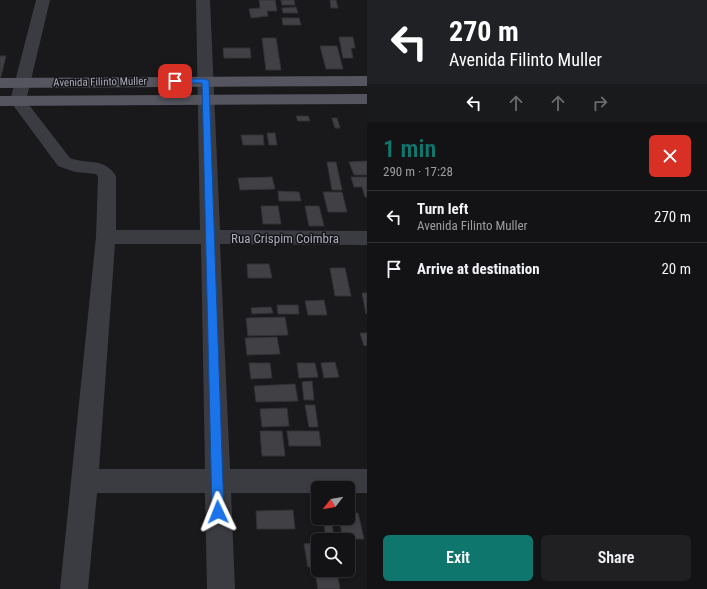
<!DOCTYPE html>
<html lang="en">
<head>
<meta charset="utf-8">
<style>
  :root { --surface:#131214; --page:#202022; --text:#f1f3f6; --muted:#9d9ea0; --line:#323234; --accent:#0f766e }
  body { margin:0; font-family:"Roboto Condensed",sans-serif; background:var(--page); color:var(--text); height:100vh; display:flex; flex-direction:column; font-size:15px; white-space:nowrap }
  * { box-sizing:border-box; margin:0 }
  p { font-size:13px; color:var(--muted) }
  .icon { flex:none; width:22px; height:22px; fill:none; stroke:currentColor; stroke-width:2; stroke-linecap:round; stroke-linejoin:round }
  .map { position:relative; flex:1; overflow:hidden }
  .panel { display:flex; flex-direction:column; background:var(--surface); width:340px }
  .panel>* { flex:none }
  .banner { background:#202124; color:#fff; overflow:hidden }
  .needle { width:26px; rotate:239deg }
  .tools { position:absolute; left:311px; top:481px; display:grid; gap:8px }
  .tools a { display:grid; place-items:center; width:44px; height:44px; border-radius:6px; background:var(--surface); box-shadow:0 2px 6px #0003,0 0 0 1px var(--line); font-size:20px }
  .pin { position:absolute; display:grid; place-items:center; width:34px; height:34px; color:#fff; margin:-17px; border-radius:8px; box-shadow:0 2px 6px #0006 }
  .me { position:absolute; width:44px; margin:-22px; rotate:358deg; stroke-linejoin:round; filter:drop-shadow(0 0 3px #0008) }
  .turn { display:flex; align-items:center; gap:14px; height:84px; padding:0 16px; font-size:18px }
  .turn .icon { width:52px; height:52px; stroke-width:2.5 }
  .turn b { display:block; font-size:28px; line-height:34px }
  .lanes { display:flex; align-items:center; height:38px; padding:0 16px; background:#0003; justify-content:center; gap:20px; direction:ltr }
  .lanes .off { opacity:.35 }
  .round { display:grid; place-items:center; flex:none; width:42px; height:42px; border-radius:6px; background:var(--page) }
  .overview { display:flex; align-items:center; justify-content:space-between; height:68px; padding:0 16px }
  h1 { font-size:24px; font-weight:600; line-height:30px; color:var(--accent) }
  .cta { display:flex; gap:8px; margin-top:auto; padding:8px 16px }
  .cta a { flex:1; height:46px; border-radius:6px; background:var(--accent); color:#fff; font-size:16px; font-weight:600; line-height:46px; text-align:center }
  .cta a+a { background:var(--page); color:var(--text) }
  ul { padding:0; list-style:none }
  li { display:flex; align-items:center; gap:12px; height:52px; padding:0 16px; border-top:1px solid var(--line) }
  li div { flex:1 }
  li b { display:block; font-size:15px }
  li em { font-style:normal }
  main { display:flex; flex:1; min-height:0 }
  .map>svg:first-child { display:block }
  .building { fill:#404045; stroke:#333237 }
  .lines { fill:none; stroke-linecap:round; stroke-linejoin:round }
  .minor { fill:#3b3b42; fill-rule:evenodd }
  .major { fill:#55555f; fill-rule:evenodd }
  .route { fill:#1a73e8; stroke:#114b97 }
  .labels { text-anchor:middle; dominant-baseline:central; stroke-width:3; stroke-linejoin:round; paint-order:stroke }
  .far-street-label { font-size:11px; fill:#aaacbb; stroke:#141316 }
  .street-label { font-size:13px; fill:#aaacbb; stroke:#141316 }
</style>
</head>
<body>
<main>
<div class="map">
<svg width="367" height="589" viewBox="0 0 367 589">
  <rect width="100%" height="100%" fill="#19181b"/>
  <path class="building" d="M259,0H275L277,11H267L268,16L251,18L249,9L260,8Z
    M281,0H294L295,5H282Z
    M330,0H336L338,8H331Z
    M296,7L298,13H283L282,8Z
    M282,18H299L301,25H283Z
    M339,37H353L355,48H351L353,58H343Z
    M262,38H276L281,70H266Z
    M320,46H337L343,69H326Z
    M223,48H250L251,58H224Z
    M0,56H6L0,80Z
    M296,116H308L310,121H298Z
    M332,118H337L340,128H335Z
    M267,133H275L277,145H269Z
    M241,135H263L264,145H243Z
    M367,161V175H354L349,162Z
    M327,162H336L342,190H332Z
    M272,177L275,189L240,190L238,178Z
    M351,177H367V197H365L362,187H354Z
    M278,191L299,192L301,201H279Z
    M323,192H342L347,212H328Z
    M261,206H278L281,224H263Z
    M305,206H319L324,226H309Z
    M247,264H269L272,278H248Z
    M330,268H345L351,296H335Z
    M362,293H367V314H366Z
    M324,300L327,315H308L305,301Z
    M277,305H298L299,314H278Z
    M271,307L273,313L252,314L251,308Z
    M285,317L288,335L248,336L246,318Z
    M360,333H367V345L364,346Z
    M277,337L280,354L247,355L245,338Z
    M335,362L339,377L324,378L321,363Z
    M249,363H270L272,378L251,379Z
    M297,363H315L318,377L299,378Z
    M312,381L314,400H304L302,382Z
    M295,384L298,401L256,402L254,386Z
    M305,405H315L318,427H309Z
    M287,408L289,426L262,427L260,409Z
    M260,431H282L285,456H262Z
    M287,431H319L321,446H289Z
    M293,510L295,529H257L256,511Z
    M348,513H358L364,539H343L339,518H348Z
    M323,518H331L334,537H326Z
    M318,543V567H308L304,544Z
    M337,572L340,589H318L315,573Z"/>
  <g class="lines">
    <path class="minor" d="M36,0H50L26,101L70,158C89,165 104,157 116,176V230H200L196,0H210L220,230L367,231V245L220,244L230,469H367V493H348V488H318V493H231L235,589H207L205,493H97L88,589H60L96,237L98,177L96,174L75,172L58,166L10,101ZM115,244H201L205,469H99Z"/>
    <path class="major" d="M367,76V86L0,88V78Z
      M367,94V104L0,106V96Z"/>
  </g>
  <path class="route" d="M175,79H206L209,81L224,512L222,516L218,518L214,516L212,512L202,83H173V80Z"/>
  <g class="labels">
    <g class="far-street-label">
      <text transform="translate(100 82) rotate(-1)">Avenida Filinto Muller</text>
    </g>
    <g class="street-label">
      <text x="285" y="238">Rua Crispim Coimbra</text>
    </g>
  </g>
</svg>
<div class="tools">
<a><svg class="needle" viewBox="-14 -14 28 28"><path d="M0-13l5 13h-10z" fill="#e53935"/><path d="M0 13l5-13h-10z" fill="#9d9ea0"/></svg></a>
<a><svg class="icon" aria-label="search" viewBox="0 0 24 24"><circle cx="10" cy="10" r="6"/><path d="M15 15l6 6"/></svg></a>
</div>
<div class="pin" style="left:175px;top:81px;background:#d93025"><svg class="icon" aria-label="arrive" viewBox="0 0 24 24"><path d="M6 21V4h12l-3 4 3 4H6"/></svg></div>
<svg class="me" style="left:218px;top:512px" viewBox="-20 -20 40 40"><path d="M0-17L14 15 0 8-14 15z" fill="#1a73e8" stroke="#fff" stroke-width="4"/></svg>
</div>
<section class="panel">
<div class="banner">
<div class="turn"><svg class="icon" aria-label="left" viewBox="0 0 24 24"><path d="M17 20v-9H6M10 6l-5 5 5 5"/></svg><div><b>270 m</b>Avenida Filinto Muller</div></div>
<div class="lanes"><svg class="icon" aria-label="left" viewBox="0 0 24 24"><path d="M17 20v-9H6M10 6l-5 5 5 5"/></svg><svg class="icon off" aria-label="ahead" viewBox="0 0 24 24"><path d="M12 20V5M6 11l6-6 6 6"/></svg><svg class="icon off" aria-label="ahead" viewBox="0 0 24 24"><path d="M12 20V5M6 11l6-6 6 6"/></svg><svg class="icon off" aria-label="right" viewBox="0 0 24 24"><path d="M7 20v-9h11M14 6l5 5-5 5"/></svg></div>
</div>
<div class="overview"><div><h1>1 min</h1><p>290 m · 17:28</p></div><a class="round" style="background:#d93025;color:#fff"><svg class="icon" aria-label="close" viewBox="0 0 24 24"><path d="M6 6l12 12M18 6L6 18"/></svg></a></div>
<ul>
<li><svg class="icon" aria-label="left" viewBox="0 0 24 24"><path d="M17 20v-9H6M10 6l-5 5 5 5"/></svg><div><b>Turn left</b><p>Avenida Filinto Muller</p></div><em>270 m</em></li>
<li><svg class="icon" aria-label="arrive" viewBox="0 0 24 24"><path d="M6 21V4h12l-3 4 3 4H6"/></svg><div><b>Arrive at destination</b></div><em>20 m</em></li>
</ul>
<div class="cta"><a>Exit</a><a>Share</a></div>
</section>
</main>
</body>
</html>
